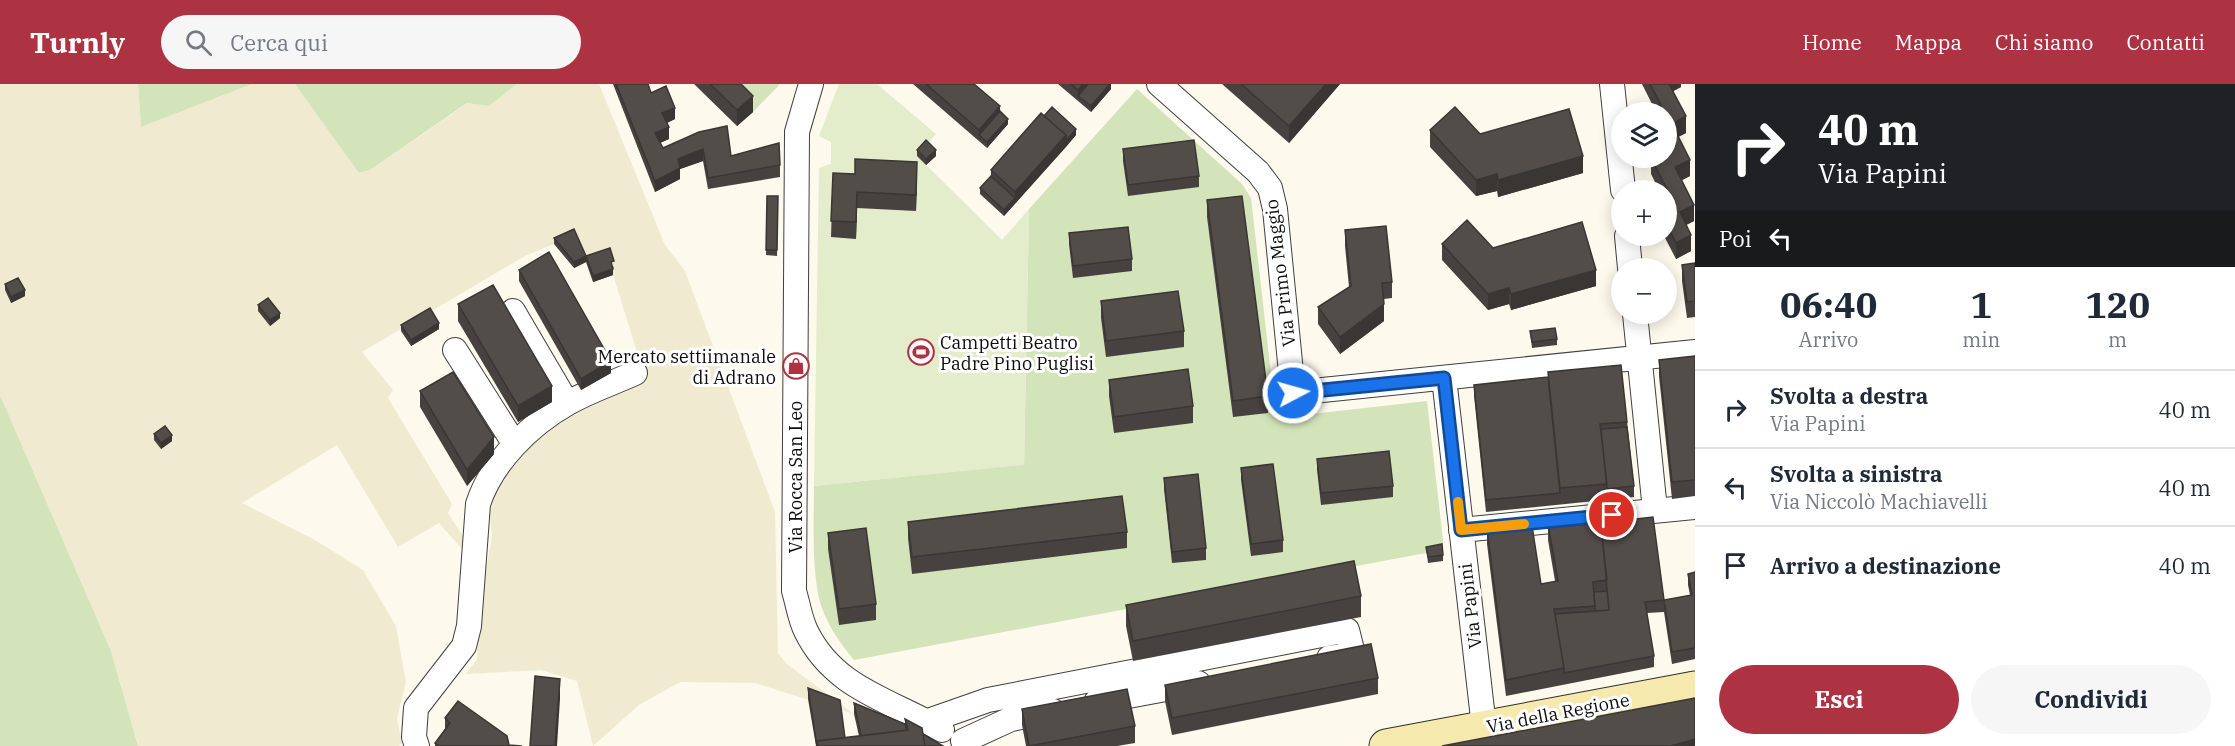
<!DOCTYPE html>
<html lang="it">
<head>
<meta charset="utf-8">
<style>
  :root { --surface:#fff; --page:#f6f6f7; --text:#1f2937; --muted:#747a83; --line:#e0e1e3; --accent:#ad3342 }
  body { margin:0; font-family:"IBM Plex Serif",serif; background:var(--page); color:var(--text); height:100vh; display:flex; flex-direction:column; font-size:22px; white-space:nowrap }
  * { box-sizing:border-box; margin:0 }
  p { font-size:20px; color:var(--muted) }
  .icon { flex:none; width:33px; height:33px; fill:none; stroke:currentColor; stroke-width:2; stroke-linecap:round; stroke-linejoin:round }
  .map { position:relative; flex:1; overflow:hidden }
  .sheet { display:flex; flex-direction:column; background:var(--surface); width:540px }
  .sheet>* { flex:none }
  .guide { background:#202124; color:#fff; overflow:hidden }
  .fabs { position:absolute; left:1611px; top:18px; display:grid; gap:12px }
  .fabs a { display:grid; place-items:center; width:66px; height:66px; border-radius:50%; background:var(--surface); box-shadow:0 3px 15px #0003; font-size:30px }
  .pin { position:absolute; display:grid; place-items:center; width:51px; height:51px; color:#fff; margin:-26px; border:3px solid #fff; border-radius:50%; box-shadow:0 2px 6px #0007 }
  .me { position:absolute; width:66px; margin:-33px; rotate:84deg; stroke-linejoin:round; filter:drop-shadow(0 0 4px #0008) }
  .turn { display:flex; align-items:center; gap:21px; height:126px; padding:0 24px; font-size:27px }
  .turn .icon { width:78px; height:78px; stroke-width:2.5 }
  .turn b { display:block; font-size:42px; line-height:51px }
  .then { display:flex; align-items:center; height:57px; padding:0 24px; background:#0003; gap:12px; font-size:22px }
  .eta { display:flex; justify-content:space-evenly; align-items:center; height:102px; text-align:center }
  .eta b { font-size:36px; font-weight:700; line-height:42px }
  .primary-button { display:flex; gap:12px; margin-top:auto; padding:12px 24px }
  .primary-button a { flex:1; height:69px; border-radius:36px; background:var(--accent); color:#fff; font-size:24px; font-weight:700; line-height:69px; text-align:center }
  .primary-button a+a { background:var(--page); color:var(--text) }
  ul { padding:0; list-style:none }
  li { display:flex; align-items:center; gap:18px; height:78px; padding:0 24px; border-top:2px solid var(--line) }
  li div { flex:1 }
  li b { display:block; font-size:22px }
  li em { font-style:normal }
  header { display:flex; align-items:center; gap:36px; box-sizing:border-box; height:84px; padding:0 30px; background:var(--accent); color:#fff }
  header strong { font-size:28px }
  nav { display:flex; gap:33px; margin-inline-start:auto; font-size:21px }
  .search { width:420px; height:54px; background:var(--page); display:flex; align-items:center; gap:15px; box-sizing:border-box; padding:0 21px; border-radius:33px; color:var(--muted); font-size:22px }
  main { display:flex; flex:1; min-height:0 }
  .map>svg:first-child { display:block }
  .farmland { fill:#f0ebd0 }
  .green { fill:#d3e4ba }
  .pitch { fill:#e3eccb }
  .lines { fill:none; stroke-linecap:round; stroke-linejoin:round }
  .minor-casing { stroke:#3f3f3f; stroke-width:26 }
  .secondary-casing { stroke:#2e2e2e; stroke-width:35 }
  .minor { stroke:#fff; stroke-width:24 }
  .secondary { stroke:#f6e9ae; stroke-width:33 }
  .wall { fill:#474240 }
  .shaded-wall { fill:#3a3634 }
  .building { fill:#534d4a; stroke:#3a3634; stroke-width:1.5 }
  .route-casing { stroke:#114b97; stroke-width:15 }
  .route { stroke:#1a73e8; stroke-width:10 }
  .slow { stroke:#f59e0b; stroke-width:10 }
  .labels { text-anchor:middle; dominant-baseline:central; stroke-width:6; stroke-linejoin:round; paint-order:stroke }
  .street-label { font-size:18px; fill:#0c0c0c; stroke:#fff }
  .poi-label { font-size:18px; fill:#0c0c0c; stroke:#fff; text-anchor:start }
</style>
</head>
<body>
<header>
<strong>Turnly</strong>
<div class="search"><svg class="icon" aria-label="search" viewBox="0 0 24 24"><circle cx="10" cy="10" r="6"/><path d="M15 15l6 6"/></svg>Cerca qui</div>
<nav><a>Home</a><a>Mappa</a><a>Chi siamo</a><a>Contatti</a></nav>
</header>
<main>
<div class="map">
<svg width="1695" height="662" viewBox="0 0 1695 662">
  <rect width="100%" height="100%" fill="#fdf9ed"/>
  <path class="farmland" d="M0,0H138L141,43L252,0H295L360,89L370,86L468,19L489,22L517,0H599L665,161L685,187L775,428L778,569L787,580L854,630L755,599L680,598L639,621L593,662L577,597L541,586L466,590L477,575L478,531L492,452L489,419L522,368L570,327L646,297L613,191L593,198L586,178L554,160L525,172L362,268L393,306L388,314L452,420L448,429L466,457L462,465L439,439L398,463L337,361L242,419L315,456L363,486L396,542L406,599L397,634L402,659L399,662H138L111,567L0,311Z"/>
  <path class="green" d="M138,0H252L141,43Z
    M295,0H517L489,22L467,19L370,86L359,89Z
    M724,0H780L753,28Z
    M1137,5L1242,100L1251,114L1276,334L1427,317L1443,456L1442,466L854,576C841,560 829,544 822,524C811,493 814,436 814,402L1024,380L1029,125Z
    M0,311L111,567L138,662H0Z"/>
  <path class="pitch" d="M839,0H877L936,50L917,72L1002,156L1029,125L1024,381L814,402L819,84L831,80V58L819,52Z"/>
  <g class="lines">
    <g class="minor-casing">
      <path id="minor" d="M811,0L797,48L794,507C798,520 800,535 806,547C834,605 891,616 942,646
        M1159,0L1258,88L1270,104L1275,125L1293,309L1695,268
        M1612,0L1623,106
        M1627,152L1630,184
        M513,227L567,319
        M1635,230L1655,426
        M455,266L514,359
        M1444,294L1484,643
        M1461,446L1695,423
        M1096,618L1198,599
        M928,637L988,616L1347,546L1353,570L1329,574
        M963,657L1011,635L1053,627
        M417,662L414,653L416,624L464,562L469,542L478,420C492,378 529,341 568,319C589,307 613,299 635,289"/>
    </g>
    <g class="secondary-casing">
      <path id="secondary" d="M1386,662L1695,604"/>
    </g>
    <use href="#minor" class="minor"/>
    <use href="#secondary" class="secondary"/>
  </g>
  <path class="wall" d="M613,0H648L651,9L675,35L667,39L669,55L660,59L663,64L699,48L731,72L780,81V93L708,105L703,77L680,85V95L655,108Z
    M694,0H741L753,28L737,42Z
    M913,0H974L1000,27L1008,40L987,64Z
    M1058,0H1111V5L1091,28Z
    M1222,0H1340L1289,59Z
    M1642,0H1681V3L1673,7L1686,49L1678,53L1690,92L1681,96L1694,137L1686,141L1691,167L1676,175L1664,152H1666V106H1659L1651,90V74H1666L1654,24Z
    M1044,32L1076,51L1004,132L980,110V104L991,92V86Z
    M1430,46L1480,50L1583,89L1498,113L1497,107L1476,112L1430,63Z
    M1123,65L1199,92V103L1128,112L1123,77Z
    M917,66L936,72L926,81L917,72Z
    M833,89L917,95L916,127L857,124L856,155L831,153Z
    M767,112H778L777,172L766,171Z
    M1207,116L1268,312V329L1233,333L1207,133Z
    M1345,146L1392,198V214L1384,215V237L1340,270L1318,240V223L1349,203L1345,162Z
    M1069,149L1132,175V187L1073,194L1069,160Z
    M554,154L586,172L614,183L613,184V191L593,198L586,178L574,184L554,160Z
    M1442,160L1493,164L1596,202L1511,226L1509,220L1488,226L1442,176Z
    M1695,179V233L1687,234L1682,197V181Z
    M519,186L611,289L581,306L519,197Z
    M5,200L25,212L11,219L5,206Z
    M1101,217L1184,247V263L1106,273L1101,234Z
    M458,220L552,318L518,338L458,237Z
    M258,221L280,234L270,242L258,227Z
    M401,241L439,245L411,262L401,247Z
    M1530,247L1557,255V261L1532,264Z
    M1695,272V412L1672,415L1659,292V276Z
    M1621,281L1634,402V413L1486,428L1474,312V301L1548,293Z
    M1109,296L1193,322V339L1114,349L1109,312Z
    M420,307L494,370L467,402L420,323Z
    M154,350L172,357L161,365L154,356Z
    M1317,375L1393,402V413L1321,421L1317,386Z
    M1241,384L1283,456V468L1251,472L1241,396Z
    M1164,394L1206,464V476L1172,479L1164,405Z
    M908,438L1127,448V464L912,490L908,454Z
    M1601,439L1664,516L1690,511L1688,501V490L1695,488V575L1672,580L1664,528L1647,529L1654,572V583L1506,612L1487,460V444L1541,500L1555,497L1548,456V440Z
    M828,449L876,520V536L839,541L828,465Z
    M1426,463L1443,471V477L1428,479Z
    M1361,512V533L1133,577L1126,542V521Z
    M1378,594V610L1172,651L1165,617V601Z
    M808,604L845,654L859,652L854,630V619L905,640V635L923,650L943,662H816L808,615Z
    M1022,625L1135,642V659L1117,662H1026L1022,641Z
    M445,634L509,661L522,662H435V659L445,645Z"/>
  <path class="shaded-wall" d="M1083,0H1093L1078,12V6Z
    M1110,0H1111V5L1091,28V22Z
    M1326,0H1340L1289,59V42Z
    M1666,0H1681V3L1666,11Z
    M753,12V28L737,42V26Z
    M1000,22V33L979,51V46Z
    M675,24V35L662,41V29Z
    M1686,32V49L1672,56V40Z
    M1008,35V40L987,64V58Z
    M669,43V55L655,61V49Z
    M1076,45V51L1066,63V57Z
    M1066,51V63L1004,132V126L1015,114V108Z
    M703,65V77L680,85V95L655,108V97L678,75Z
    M936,66V72L926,81V75Z
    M1583,72V89L1498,113V96Z
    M1690,76V92L1675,100V83Z
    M917,78V95L916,127V111Z
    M1497,90V107L1476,112V96Z
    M857,108V124L856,155V138Z
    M1694,121V137L1680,144V128Z
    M1691,151V167L1676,175V159Z
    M586,172V178L574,184V178Z
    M613,185V191L593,198V192Z
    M1596,186V202L1511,226V210Z
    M1509,204V220L1488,226V210Z
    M25,206V212L11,219V213Z
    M1384,220V237L1340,270V253Z
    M280,229V234L270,242V236Z
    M439,239V245L411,262V256Z
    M611,277V289L581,306V295Z
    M552,302V318L518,338V322Z
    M172,351V357L161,365V359Z
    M494,353V370L467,402V386Z
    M560,595V615L557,662H555Z
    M1695,655V662H1671Z"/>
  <path class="building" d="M616,0H648L651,9L666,2L675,24L662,29L669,43L655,49L663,64L699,48L727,42L731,72L779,59L780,81L708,94L703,65L678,75L680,84L655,97Z
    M710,0H741L753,12L737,26Z
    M926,0H974L1000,22L979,46Z
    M1071,0H1083L1078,6Z
    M1088,0H1110L1091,22L1078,12Z
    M1241,0H1326L1289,42Z
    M1650,0H1669L1686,32L1672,40L1690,76L1675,83L1694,121L1680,128L1691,151L1676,159L1666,140V115L1671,113L1651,74H1666V28H1646L1661,21Z
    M1052,23L1076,45L1066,57V51L1044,32Z
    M1455,23L1480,50L1569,25L1583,72L1498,96L1497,90L1476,96L1430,46Z
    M1000,27L1008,35L987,58L979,51Z
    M1041,29L1066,51L1015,108L991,86Z
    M926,56L936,66L926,75L917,66Z
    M1194,56L1199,92L1128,101L1123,65Z
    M855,75L917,78L916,111L857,108L856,138L831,137L833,89L855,90Z
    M991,92L1015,114L1004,126L980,104Z
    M767,112H778L777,166H766Z
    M1242,112L1268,312L1233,317L1207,116Z
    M1467,136L1493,164L1582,138L1596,186L1511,210L1509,204L1488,210L1442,160Z
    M1386,142L1392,198L1382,199L1384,220L1340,253L1318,223L1351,202L1345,146Z
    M1128,143L1132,175L1073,182L1069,149Z
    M574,145L586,172L574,178L554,154Z
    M610,164L614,177L611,178L613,185L593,192L586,172Z
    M549,168L611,277L581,295L519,186Z
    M1695,179V217L1687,218L1682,181Z
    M18,194L25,206L11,213L5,200Z
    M493,201L552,302L518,322L458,220Z
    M1178,207L1184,247L1106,257L1101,217Z
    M268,214L280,229L270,236L258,221Z
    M430,224L439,239L411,256L401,241Z
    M1555,244L1557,255L1532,258L1530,247Z
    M1695,272V396L1672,398L1659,276Z
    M1621,281L1627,338L1600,340L1607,400L1560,404L1548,288Z
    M1188,285L1193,322L1114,333L1109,296Z
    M453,288L494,353L467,386L420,307Z
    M1548,293L1560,409L1486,416L1474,301Z
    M165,342L172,351L161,359L154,350Z
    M1627,343L1634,402L1607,405L1601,345Z
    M1389,367L1393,402L1321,409L1317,375Z
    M1273,380L1283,456L1251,460L1241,384Z
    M1198,390L1206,464L1172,468L1164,394Z
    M1122,412L1127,448L912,473L908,438Z
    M1653,433L1664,516L1645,518L1654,572L1564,589V584L1555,530L1609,526L1601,439Z
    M1600,434L1607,496L1593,498L1595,522L1554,525L1564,584L1506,596L1487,444L1532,442L1541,500L1558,497L1548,440Z
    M866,444L876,520L839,525L828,449Z
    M1442,460L1443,471L1428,473L1426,463Z
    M1354,477L1361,512L1133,557L1126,521Z
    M1695,488V564L1672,568L1664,516L1692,511L1688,490Z
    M1607,507L1609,526L1595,527L1594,508Z
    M1371,560L1378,594L1172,634L1165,601Z
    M535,592L560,595L555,662H530Z
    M808,604L840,616L845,654L817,657V662Z
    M1127,605L1135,642L1029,662L1022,625Z
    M1695,614V655L1671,662H1442Z
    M458,617L507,652L509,661L522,662H439L435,659L450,639L445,634Z
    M854,619L905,640L907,646L861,652Z
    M905,635L922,644L925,662H818L817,657L908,646Z
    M923,650L943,662H925Z"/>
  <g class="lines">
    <g class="route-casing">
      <path id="route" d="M1293,309L1444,294L1461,446L1612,431"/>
    </g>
    <use href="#route" class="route"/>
    <path class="slow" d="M1458,418L1461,446L1524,440"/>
  </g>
  <defs>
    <g id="stadium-ring" transform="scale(1.35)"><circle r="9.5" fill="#fff" stroke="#ad3342" stroke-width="1.5"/><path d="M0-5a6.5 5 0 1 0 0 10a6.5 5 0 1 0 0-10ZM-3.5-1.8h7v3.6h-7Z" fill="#ad3342"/></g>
    <g id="shop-ring" transform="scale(1.35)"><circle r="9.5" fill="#fff" stroke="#ad3342" stroke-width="1.5"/><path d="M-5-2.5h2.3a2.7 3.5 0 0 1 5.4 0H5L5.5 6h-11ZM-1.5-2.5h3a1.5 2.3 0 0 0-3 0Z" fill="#ad3342"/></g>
  </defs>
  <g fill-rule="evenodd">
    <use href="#stadium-ring" x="921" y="268"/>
    <use href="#shop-ring" x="796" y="282"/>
  </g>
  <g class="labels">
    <g class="street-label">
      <text transform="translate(1280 189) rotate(-97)">Via Primo Maggio</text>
      <text transform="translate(795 393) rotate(-90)">Via Rocca San Leo</text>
      <text transform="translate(1470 522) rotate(-97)">Via Papini</text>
      <text transform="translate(1558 629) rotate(-11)">Via della Regione</text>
    </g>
    <g class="poi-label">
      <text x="940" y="258">Campetti Beatro<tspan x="940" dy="21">Padre Pino Puglisi</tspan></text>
      <text x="776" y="272" text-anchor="end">Mercato settiimanale<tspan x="776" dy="21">di Adrano</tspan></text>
    </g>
  </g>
</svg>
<div class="fabs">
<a><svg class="icon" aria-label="layers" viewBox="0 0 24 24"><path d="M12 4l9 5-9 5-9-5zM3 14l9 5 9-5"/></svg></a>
<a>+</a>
<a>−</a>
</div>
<div class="pin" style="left:1612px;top:431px;background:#d93025"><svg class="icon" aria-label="arrive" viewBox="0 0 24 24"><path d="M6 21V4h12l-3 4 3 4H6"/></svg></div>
<svg class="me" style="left:1293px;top:309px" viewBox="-20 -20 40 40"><circle r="17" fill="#1a73e8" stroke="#fff" stroke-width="3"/><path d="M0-11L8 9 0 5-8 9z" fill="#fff"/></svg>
</div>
<section class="sheet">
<div class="guide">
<div class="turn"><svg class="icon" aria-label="right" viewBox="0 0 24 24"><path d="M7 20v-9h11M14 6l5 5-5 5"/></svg><div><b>40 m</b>Via Papini</div></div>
<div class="then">Poi<svg class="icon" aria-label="left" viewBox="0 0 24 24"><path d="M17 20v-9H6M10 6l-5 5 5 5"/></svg></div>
</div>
<div class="eta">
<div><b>06:40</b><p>Arrivo</p></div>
<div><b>1</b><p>min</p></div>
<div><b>120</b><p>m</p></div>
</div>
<ul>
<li><svg class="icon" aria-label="right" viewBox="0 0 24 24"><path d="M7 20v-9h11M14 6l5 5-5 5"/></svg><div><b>Svolta a destra</b><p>Via Papini</p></div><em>40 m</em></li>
<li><svg class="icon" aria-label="left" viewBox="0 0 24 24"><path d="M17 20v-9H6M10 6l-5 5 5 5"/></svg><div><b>Svolta a sinistra</b><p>Via Niccolò Machiavelli</p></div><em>40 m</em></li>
<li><svg class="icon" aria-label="arrive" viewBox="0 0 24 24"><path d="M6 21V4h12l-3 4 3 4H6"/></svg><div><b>Arrivo a destinazione</b></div><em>40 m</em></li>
</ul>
<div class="primary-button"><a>Esci</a><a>Condividi</a></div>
</section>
</main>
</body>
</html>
